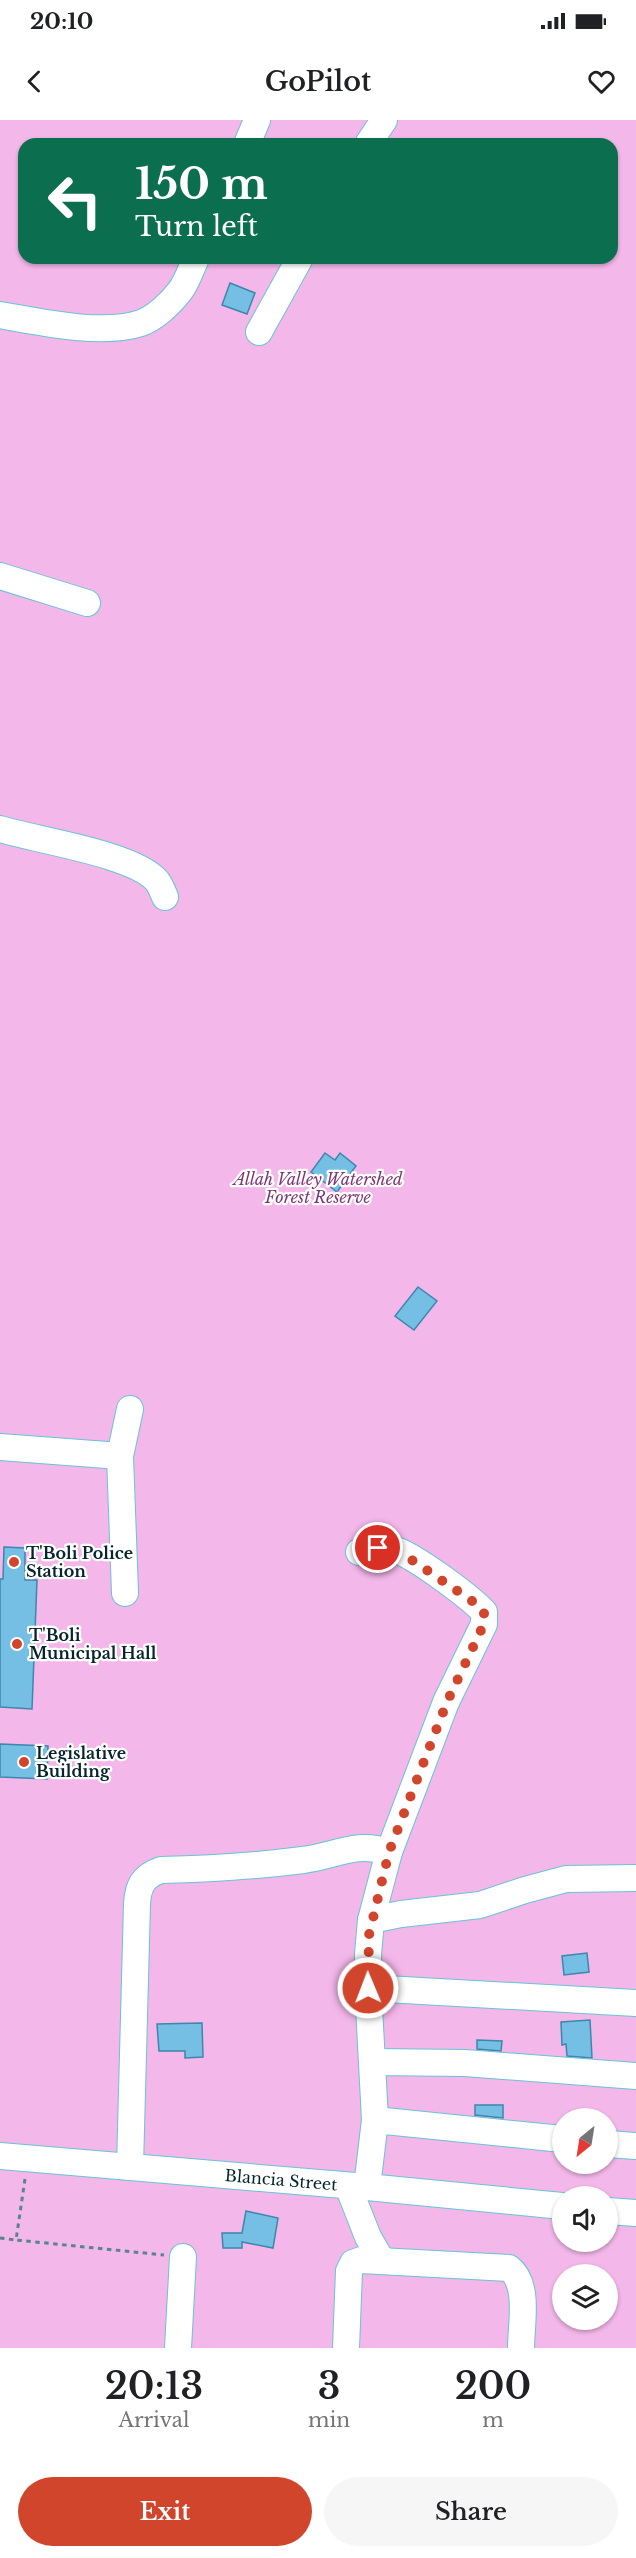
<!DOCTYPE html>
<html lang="en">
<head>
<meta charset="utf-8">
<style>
  :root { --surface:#fff; --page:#f6f6f6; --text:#202124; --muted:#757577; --accent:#d1452c }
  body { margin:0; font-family:"Libre Baskerville",serif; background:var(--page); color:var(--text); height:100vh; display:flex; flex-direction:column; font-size:22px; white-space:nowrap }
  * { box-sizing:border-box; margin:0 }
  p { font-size:20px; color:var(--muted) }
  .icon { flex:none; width:33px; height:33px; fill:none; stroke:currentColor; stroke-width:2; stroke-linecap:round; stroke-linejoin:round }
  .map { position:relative; height:2228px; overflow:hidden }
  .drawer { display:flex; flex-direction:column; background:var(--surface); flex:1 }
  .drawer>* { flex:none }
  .banner { position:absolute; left:18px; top:18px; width:600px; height:126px; border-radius:18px; box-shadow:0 2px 4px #0004; background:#0b6e4f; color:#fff; overflow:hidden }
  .needle { width:39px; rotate:210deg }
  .controls { position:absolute; left:552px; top:1988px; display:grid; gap:12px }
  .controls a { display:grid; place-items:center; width:66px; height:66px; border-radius:50%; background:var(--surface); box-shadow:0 2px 4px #0004; font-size:30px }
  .pin { position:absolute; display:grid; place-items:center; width:51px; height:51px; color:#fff; margin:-26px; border:3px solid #fff; border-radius:50%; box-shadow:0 2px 6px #0007 }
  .me { position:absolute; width:66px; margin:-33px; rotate:359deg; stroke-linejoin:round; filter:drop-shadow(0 0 4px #0008) }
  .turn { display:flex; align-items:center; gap:21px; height:126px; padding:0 18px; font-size:27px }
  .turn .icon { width:78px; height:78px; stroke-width:2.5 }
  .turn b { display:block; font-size:42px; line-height:51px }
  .eta { display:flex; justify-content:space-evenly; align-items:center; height:102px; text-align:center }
  .eta b { font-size:36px; font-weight:600; line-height:42px }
  .cta { display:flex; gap:12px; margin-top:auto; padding:12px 18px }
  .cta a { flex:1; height:69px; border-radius:36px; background:var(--accent); color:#fff; font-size:24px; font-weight:600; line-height:69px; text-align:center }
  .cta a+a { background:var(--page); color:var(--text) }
  .status { display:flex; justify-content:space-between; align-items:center; height:42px; padding:0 30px; background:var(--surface); direction:ltr }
  .status svg { height:16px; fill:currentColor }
  header { display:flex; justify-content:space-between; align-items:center; height:78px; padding:0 18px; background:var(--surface); font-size:27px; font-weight:600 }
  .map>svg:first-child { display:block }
  .green { fill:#f3b7e9; fill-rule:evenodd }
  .building { fill:#75bfe5; stroke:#3c87ac; stroke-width:1.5 }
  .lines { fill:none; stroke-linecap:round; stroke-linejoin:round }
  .minor-casing { stroke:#67c4d6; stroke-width:28 }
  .path { stroke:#5a848c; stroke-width:3; stroke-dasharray:4.5 4.5; stroke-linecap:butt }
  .minor { stroke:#fff; stroke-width:26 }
  .route { stroke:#d1452c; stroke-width:10; stroke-dasharray:0 18 }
  .poi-dot { fill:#d1452c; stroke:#fff; stroke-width:2 }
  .labels { text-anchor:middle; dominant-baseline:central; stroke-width:4.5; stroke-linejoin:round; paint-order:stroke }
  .park-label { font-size:16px; font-style:italic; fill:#7e3575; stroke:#fff }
  .poi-label { font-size:16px; font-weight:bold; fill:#06252b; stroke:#fff; text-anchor:start }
  .street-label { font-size:16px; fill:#06252b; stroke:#fff }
</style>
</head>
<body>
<div class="status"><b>20:10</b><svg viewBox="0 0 49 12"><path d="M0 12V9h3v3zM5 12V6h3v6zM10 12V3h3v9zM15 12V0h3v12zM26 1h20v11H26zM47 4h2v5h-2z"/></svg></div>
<header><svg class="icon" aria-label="back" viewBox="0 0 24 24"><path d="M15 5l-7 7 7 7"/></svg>GoPilot<svg class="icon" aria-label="heart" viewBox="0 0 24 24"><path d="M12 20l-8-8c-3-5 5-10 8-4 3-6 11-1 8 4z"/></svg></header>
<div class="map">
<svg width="636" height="2228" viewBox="0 0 636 2228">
  <rect width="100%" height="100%" fill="#b9eef9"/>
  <path class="green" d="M0,0H636V2228H0ZM24,24H612V138H24ZM562,1998H608V2043H562ZM562,2076H608V2121H562ZM562,2154H608V2199H562Z"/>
  <path class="building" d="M230,163L255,173L247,194L222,185Z
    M325,1033L335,1040L340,1033L356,1046L337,1072L311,1052Z
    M418,1167L437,1181L414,1210L395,1196Z
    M4,1427L25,1428V1460H37L32,1589L0,1587V1459H3Z
    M0,1624L48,1626L47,1659L0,1657Z
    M587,1833L589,1852L564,1855L562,1836Z
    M590,1900L592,1938L567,1936L566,1924L562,1925L561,1902Z
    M202,1903L203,1937L185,1938V1931H159L157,1904Z
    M477,1920L502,1921L501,1931L477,1929Z
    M475,1985H503V1998L475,1995Z
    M246,2091L278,2098L273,2128L242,2122V2128H223L222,2113H242Z"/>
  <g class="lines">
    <g class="minor-casing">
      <g id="minor">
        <path d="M247,24L257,0"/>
        <path d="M368,24L384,0"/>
        <path d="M0,195C40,202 102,216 141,203C155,198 171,183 180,171C187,162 191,149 196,138"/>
        <path d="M259,212L300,138"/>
        <path d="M0,456L87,483"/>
        <path d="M0,709C35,720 135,734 157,761C160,765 163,772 165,777"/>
        <path d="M0,1327L120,1336"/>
        <path d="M359,1432C372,1429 384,1426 396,1430C416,1437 469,1476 484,1492V1504L446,1582L389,1732L371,1800L368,1834V1868L375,2000"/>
        <path d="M125,1473L120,1336L130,1289"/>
        <path d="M371,1800L401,1794L480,1785L525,1770L566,1759L636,1758"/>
        <path d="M368,1868L636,1883"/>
        <path d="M372,1942L465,1943L636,1956"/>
        <path d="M608,2024L636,2026"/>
        <path id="s1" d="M0,2036L367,2067L562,2086"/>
        <path d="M130,2047L137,1784C138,1766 143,1756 161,1750C209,1749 256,1746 303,1740C336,1736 355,1721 389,1732"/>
        <path d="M348,2066L368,2117L382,2141"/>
        <path d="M367,2067L375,2000L562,2019"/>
        <path d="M608,2091L636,2093"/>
        <path d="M178,2228L183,2137"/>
        <path d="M346,2228L349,2151L353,2143L361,2140L509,2148C530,2164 521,2204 521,2228"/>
      </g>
    </g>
    <path class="path" d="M25,2059L16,2120L164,2135
      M0,2118L16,2120"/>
    <use href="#minor" class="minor"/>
  </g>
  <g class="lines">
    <path class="route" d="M368,1868L369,1815L389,1732L447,1582L484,1504V1492L478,1485L406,1436L396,1430L378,1428"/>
  </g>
  <g class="poi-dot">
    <circle cx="14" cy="1442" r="6"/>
    <circle cx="17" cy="1524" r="6"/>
    <circle cx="24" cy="1642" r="6"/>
  </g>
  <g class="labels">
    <g class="park-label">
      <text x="318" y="1059">Allah Valley Watershed<tspan x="318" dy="18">Forest Reserve</tspan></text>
    </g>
    <g class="poi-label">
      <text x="26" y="1433">T'Boli Police<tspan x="26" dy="18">Station</tspan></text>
      <text x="29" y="1515">T'Boli<tspan x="29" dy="18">Municipal Hall</tspan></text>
      <text x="36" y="1633">Legislative<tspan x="36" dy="18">Building</tspan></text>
    </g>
    <g class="street-label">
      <text stroke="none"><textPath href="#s1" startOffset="282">Blancia Street</textPath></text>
    </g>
  </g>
</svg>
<div class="controls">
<a><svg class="needle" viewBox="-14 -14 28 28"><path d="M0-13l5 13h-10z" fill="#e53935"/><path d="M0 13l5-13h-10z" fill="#757577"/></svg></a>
<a><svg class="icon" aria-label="sound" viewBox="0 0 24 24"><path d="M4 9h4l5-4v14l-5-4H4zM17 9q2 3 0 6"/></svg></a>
<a><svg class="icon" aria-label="layers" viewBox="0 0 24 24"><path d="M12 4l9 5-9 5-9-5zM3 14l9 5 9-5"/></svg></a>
</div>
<div class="pin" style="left:378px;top:1428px;background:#d93025"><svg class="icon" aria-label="arrive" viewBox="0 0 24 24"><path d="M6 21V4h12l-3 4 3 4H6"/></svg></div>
<svg class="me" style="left:368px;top:1868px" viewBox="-20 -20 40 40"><circle r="17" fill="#d1452c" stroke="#fff" stroke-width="3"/><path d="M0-11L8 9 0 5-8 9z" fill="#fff"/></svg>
<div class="banner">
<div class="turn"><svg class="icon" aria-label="left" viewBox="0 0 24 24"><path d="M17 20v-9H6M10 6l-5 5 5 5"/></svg><div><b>150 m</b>Turn left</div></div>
</div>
</div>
<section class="drawer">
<div class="eta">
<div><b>20:13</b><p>Arrival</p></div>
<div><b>3</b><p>min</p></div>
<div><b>200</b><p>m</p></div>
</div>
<div class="cta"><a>Exit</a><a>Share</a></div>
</section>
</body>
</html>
